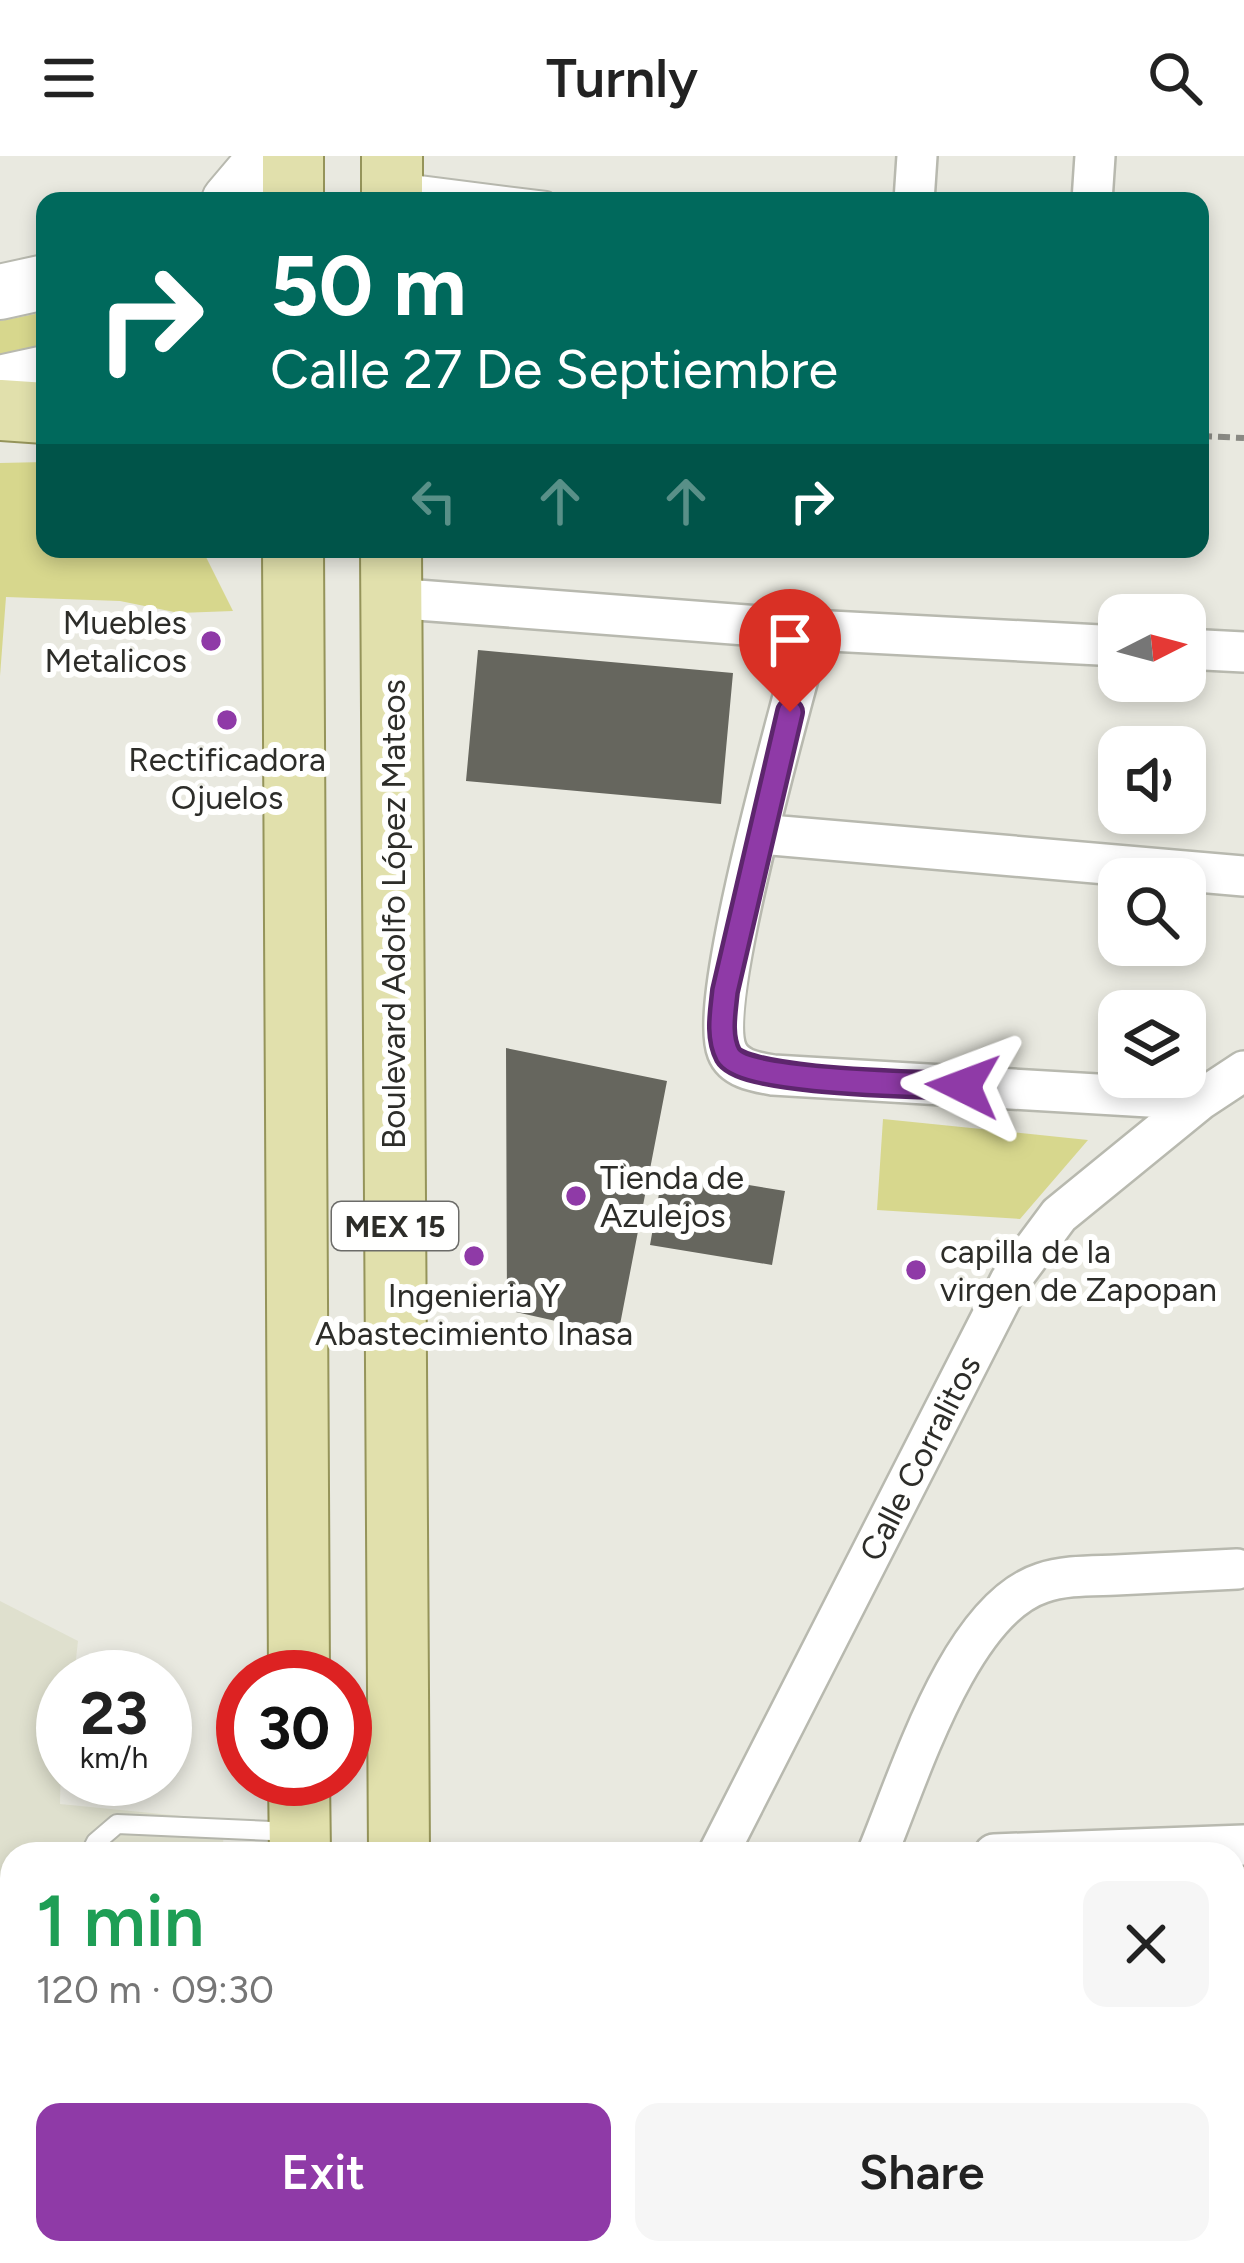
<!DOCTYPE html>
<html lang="en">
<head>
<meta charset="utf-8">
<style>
  :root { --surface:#fff; --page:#f6f6f6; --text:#222; --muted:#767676; --accent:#8f3aa7 }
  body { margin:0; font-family:Figtree,sans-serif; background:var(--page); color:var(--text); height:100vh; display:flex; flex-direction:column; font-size:45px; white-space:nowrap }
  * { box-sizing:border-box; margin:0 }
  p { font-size:39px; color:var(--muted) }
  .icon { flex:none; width:66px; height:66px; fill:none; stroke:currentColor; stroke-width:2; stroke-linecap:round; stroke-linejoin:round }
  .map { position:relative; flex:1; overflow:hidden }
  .details { position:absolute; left:0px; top:1686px; width:1245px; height:423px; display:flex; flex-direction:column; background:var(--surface); border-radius:36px 36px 0 0; box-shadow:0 6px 18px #0003 }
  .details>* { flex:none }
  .hud { position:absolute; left:36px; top:36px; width:1173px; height:366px; border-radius:24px; box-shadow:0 6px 18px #0003; background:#00695c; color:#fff; overflow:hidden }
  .needle { width:78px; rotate:84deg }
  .tools { position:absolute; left:1098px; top:438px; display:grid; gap:24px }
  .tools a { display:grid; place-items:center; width:108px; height:108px; border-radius:24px; background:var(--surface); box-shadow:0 6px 18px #0003; font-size:60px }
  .speed { position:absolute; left:36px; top:1494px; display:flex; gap:24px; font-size:60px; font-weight:700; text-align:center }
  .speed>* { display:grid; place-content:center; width:156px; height:156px; border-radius:50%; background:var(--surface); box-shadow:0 6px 18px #0003; line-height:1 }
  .speed small { font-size:30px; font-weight:400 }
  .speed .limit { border:18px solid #d22; background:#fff; color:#111 }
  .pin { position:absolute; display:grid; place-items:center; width:102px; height:102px; color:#fff; margin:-123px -51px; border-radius:50% 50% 50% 0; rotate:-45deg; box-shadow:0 0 12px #0007 }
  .pin .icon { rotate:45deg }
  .me { position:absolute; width:132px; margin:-66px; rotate:273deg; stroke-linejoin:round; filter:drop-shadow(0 0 9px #0008) }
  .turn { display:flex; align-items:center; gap:42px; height:252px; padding:0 36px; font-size:54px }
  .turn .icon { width:156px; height:156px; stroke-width:2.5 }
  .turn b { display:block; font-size:84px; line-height:102px }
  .lanes { display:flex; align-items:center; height:114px; padding:0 36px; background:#0003; justify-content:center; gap:60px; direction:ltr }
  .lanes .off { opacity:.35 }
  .round { display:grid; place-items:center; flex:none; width:126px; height:126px; border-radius:24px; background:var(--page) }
  .head { display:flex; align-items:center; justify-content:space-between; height:204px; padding:0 36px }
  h1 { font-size:72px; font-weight:600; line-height:90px; color:#1e9e55 }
  .button { display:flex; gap:24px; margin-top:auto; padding:24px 36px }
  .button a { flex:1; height:138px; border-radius:24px; background:var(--accent); color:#fff; font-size:48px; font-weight:600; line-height:138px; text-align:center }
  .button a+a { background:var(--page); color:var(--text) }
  header { display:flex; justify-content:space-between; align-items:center; height:156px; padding:0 36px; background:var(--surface); font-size:54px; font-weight:600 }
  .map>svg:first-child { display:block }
  .built { fill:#dfe0ce }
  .green { fill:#d7d78d }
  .building { fill:#66665e }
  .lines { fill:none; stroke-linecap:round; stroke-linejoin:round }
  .lane-casing { stroke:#b8b9af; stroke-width:22 }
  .street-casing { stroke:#b8b9af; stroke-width:44 }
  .secondary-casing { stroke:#b8b9af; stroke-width:58 }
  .primary-casing { stroke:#95945a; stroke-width:64 }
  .path { stroke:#898983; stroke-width:6; stroke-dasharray:12 6; stroke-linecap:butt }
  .lane { stroke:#fff; stroke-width:18 }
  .street { stroke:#fff; stroke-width:39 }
  .secondary { stroke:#fff; stroke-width:54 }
  .primary { stroke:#e1e0ac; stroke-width:60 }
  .route-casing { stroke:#5d266d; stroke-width:30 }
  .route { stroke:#8f3aa7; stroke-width:21 }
  .poi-dot { fill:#8f3aa7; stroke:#fffffe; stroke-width:4.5 }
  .labels { text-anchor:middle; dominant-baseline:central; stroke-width:12; stroke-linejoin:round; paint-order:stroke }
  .shield { fill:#fffffe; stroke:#6c6c69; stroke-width:3 }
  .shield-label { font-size:30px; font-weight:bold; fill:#2d2d29 }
  .poi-label { font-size:33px; fill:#2d2d29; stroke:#fffffe }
  .street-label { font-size:33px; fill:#2d2d29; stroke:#fffffe }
</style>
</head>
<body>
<header><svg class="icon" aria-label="menu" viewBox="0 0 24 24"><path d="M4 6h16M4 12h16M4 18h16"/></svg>Turnly<svg class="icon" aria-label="search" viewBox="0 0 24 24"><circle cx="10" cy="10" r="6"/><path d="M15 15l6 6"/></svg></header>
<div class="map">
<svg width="1244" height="2107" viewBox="0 0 1244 2107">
  <rect width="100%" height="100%" fill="#e9e9e0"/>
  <path class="built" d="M0,1445L78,1485L74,1521H63L60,1648L222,1664L224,1698H12V1799L0,1796Z"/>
  <path class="green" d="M45,156V195L0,205V165Z
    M45,306V393H202L233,455L179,457L120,445L6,441L0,520V307Z
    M883,963L1088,984L1020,1063L877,1054Z"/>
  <path class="building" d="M478,494L733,517L721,648L466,625Z
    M506,892L667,925L618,1179L507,1154Z
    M663,1015L785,1035L772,1109L650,1089Z
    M7,1798L12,1799V1972L0,1971V1825Z
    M26,2097H183L182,2107H25Z"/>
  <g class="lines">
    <g class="lane-casing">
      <path id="lane" d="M403,27L546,45
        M90,1698L96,1686L117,1668L295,1676
        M0,2001L12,1995"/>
    </g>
    <g class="street-casing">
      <path id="street" d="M914,45L917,0
        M1092,45L1095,0
        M391,442L811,474L1119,490
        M811,474C793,544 706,844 727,895C734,913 756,916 773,919L1200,944
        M1185,493L1244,496
        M759,678L1244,720
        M718,1698L1010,1125L1059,1059L1200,944L1244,915
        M877,1698C909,1622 959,1454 1042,1427C1065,1419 1092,1420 1116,1419C1156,1417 1196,1415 1237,1413
        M994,1698L1244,1689
        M1233,1910L1244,1897
        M509,2107L515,2097
        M743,2107L746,2097
        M1119,2107L1123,2097"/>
    </g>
    <g class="secondary-casing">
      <path id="secondary" d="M229,45L267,0
        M0,136L45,126
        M0,227L45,217"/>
    </g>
    <g class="primary-casing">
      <path id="primary" d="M293,45V0
        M392,45V0
        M0,254L45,257
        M293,393L299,1521
        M391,393L399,1698
        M299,1623L300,1698
        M303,2097V2107
        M401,2097V2107"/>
    </g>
    <path class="path" d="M1200,280L1244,282"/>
    <use href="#lane" class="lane"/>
    <use href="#street" class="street"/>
    <use href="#secondary" class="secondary"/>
    <use href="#primary" class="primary"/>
  </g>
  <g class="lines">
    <g class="route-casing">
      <path id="route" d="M790,556L725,835C723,855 718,880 728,899C744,927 924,928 963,930"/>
    </g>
    <use href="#route" class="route"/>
  </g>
  <g class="poi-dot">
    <circle cx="211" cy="485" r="12"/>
    <circle cx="227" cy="564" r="12"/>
    <circle cx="576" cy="1040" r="12"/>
    <circle cx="474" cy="1100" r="12"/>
    <circle cx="916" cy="1114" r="12"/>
  </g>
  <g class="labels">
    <rect class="shield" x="332" y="1046" width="126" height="48" rx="9"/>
    <g class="shield-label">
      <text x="395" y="1070">MEX 15</text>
    </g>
    <g class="poi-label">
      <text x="187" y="466" text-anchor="end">Muebles<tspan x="187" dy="38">Metalicos</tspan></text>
      <text x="227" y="603">Rectificadora<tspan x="227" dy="38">Ojuelos</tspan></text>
      <text x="600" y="1021" text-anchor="start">Tienda de<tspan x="600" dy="38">Azulejos</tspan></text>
      <text x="940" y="1095" text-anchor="start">capilla de la<tspan x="940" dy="38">virgen de Zapopan</tspan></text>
      <text x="474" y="1139">Ingenieria Y<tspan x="474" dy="38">Abastecimiento Inasa</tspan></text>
    </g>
    <g class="street-label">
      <text transform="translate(393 758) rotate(-90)">Boulevard Adolfo López Mateos</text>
      <text transform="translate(920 1302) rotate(-63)">Calle Corralitos</text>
    </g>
  </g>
</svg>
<div class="tools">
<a><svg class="needle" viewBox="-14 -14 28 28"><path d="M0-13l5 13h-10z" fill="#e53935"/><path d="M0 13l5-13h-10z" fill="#767676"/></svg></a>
<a><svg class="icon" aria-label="sound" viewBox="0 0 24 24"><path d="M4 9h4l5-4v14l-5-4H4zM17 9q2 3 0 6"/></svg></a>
<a><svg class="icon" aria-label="search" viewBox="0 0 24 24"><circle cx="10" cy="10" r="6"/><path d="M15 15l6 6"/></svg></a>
<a><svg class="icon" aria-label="layers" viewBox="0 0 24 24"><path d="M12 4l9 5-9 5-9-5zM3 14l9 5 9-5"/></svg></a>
</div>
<div class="speed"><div>23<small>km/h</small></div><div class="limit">30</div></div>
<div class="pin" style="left:790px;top:556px;background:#d93025"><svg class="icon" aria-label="arrive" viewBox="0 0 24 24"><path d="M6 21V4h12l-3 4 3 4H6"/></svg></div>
<svg class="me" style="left:963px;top:930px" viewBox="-20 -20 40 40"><path d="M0-17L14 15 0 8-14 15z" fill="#8f3aa7" stroke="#fff" stroke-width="4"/></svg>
<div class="hud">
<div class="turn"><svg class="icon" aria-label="right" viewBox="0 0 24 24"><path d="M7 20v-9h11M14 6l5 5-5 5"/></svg><div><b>50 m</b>Calle 27 De Septiembre</div></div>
<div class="lanes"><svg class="icon off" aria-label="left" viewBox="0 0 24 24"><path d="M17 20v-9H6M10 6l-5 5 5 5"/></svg><svg class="icon off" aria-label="ahead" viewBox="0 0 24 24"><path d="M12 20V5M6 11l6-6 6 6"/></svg><svg class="icon off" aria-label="ahead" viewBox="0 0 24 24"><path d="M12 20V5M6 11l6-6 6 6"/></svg><svg class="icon" aria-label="right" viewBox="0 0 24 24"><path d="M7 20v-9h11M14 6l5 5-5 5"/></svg></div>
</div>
<section class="details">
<div class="head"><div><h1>1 min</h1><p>120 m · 09:30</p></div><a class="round"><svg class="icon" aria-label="close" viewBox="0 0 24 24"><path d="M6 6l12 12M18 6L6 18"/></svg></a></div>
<div class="button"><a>Exit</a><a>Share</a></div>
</section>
</div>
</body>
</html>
